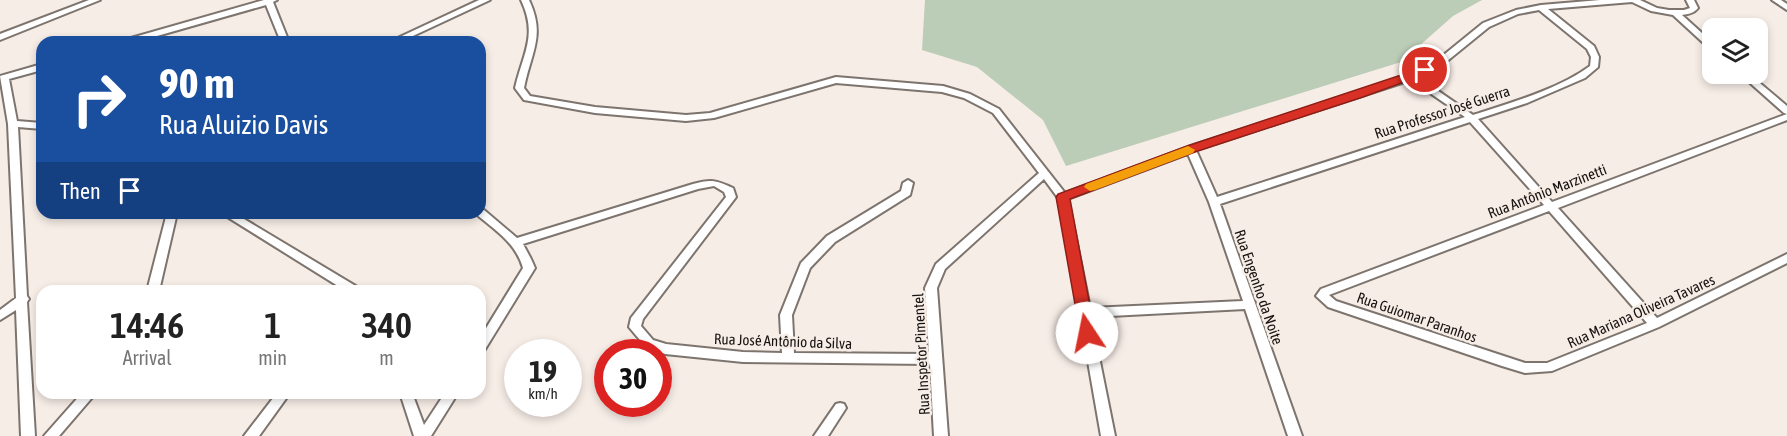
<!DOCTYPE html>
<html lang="en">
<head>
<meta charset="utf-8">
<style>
  :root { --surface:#fff; --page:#f6f6f6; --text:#222; --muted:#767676 }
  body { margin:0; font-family:"Asap Condensed",sans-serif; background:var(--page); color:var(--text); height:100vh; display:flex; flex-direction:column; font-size:22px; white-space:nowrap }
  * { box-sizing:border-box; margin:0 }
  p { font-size:20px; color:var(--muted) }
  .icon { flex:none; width:33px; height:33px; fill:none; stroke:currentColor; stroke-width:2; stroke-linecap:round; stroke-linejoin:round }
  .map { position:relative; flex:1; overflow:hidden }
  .drawer { position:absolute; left:36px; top:285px; width:450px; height:114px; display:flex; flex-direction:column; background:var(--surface); border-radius:18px; box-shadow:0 3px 9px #0003 }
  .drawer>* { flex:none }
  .hud { position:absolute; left:36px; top:36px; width:450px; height:183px; border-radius:18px; box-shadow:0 3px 9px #0003; background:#1a4fa0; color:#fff; overflow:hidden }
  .buttons { position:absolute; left:1702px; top:18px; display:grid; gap:12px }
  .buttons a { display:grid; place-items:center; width:66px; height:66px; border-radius:12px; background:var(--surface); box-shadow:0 3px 9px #0003; font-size:30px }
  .speed { position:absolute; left:504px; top:339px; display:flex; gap:12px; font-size:30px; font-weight:700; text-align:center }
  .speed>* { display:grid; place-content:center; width:78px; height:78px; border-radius:50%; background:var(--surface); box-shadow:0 3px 9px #0003; line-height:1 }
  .speed small { font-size:15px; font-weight:400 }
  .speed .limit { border:9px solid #d22; background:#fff; color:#111 }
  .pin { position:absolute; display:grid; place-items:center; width:51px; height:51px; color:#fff; margin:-26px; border:3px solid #fff; border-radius:50%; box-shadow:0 2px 6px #0007 }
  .me { position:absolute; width:66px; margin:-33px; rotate:349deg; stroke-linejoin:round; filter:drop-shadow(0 0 4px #0008) }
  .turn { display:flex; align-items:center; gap:21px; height:126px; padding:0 24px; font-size:27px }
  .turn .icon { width:78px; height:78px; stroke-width:2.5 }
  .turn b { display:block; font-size:42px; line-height:51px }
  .then { display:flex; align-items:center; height:57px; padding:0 24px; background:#0003; gap:12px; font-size:22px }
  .eta { display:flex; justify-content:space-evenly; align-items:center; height:102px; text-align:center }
  .eta b { font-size:36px; font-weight:600; line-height:42px }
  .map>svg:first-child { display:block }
  .green { fill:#bbccb7 }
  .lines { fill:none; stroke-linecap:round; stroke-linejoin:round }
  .minor-casing { stroke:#7d746e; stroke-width:4 }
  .minor { fill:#fff; fill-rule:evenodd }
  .route { fill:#d93025; stroke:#8d1f18; stroke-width:1.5 }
  .slow { fill:#f59e0b }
  .labels { text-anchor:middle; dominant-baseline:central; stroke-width:5; stroke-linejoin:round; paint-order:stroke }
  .street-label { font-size:15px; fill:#171311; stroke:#f7ede7 }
</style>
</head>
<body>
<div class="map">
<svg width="1787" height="436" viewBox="0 0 1787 436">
  <rect width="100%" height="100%" fill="#f7ede7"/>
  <path class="green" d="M925,0H1482L1453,16L1401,62L1066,166L1043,120L977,67L922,50Z"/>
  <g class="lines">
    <g class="minor-casing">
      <path id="minor" d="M89,0H100L0,40V34Z
        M264,0H277L273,2L289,42H281L266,5L136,42H123L124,40Z
        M479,0H490L400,42H389Z
        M521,0H529C546,36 531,52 524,88L530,96L595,107L686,115L710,113L836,77L943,86L970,94L999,109L1065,193L1188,147L1409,75L1435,62L1483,23L1516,10L1541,5L1600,0H1640L1657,8L1669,10H1684L1690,8L1686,0H1694L1698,8C1694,13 1689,14 1682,15L1713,43V50L1710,49L1673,15L1651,11L1632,2L1548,9L1594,46L1599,57L1598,67L1585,78L1527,103L1478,119L1552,202L1787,114V120L1558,208L1657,318L1787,254V263L1659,327L1552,371L1525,373L1502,366L1328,307L1316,296L1321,289L1544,205L1470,122L1220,204L1302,436H1288L1245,309L1091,317L1115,436H1101L1080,316L1077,313L1079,311L1058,198L1044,179L945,269L937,288L948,436H934L930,364L743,362L665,354L645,346L629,327L631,318L726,197L724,192L714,186L698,189L523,244L531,259L535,268L484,351L480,353V338L523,268C516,243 495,230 476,214L475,213H480V209L484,210L517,238L693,184C711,179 716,180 733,188L736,197L643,319L641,326L653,340L666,344L743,352L782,353L780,315L801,263L827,236L901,191L903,183L908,180L913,183L910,195L835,242L810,268L792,315L794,353L929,354L925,288L936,264L1039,173L993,113L964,98L942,92L836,83L714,118L686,121L595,113L524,100L515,88C523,53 538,36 521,0ZM1539,10L1587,49L1591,57L1590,66C1559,89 1510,103 1473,115L1418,77L1441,66L1489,27L1518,14ZM1411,80L1465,117L1217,197L1196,150ZM1188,154L1209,202L1243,301L1090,308L1068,199ZM1549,211L1647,323L1547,363H1525L1336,301L1329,295Z
        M1772,0H1781L1787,4V10Z
        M42,64V70L9,79L17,121L42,123V129L18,127L27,296L29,299L27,302L35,436H21L16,310L0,320V310L16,298L8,124L0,76Z
        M1740,74H1749L1787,106V114L1784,113Z
        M167,213H177L159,291H147Z
        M221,213H234L359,288L361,291H346Z
        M82,393H96L59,436H44Z
        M277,393H290L259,436H244Z
        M400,393H412L424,425L445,393H458L431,436H414Z
        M840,403L844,404L846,408L828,436H814L836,404Z"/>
    </g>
    <use href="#minor" class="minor"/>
  </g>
  <path class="route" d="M1425,67L1431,70L1429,73L1363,97L1195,152L1070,199L1095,333L1087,339L1081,338L1056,197L1058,194L1187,146Z"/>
  <path class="slow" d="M1188,146L1195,150L1193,153L1095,190L1090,191L1084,187L1086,184Z"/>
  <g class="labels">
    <g class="street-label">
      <text transform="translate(1442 112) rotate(-18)">Rua Professor José Guerra</text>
      <text transform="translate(1547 191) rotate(-21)">Rua Antônio Marzinetti</text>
      <text transform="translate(1259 287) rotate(71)">Rua Engenho da Noite</text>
      <text transform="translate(1641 311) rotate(-24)">Rua Mariana Oliveira Tavares</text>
      <text transform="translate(1417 317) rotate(19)">Rua Guiomar Paranhos</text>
      <text transform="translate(783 341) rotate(2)">Rua José Antônio da Silva</text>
      <text transform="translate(921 354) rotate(-93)">Rua Inspetor Pimentel</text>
    </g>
  </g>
</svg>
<div class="buttons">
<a><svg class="icon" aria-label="layers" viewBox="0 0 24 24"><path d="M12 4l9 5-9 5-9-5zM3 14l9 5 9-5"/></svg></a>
</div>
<div class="speed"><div>19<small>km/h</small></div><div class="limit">30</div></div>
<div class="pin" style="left:1425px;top:70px;background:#d93025"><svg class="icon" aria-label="arrive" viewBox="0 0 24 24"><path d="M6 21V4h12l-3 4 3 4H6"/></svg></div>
<svg class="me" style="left:1087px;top:333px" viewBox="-20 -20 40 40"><circle r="19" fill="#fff"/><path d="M0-13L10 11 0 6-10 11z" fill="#d93025"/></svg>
<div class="hud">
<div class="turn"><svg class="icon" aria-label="right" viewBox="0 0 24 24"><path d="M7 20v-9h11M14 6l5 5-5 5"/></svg><div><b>90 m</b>Rua Aluizio Davis</div></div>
<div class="then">Then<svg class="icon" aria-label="arrive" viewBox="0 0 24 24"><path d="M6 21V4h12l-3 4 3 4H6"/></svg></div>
</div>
<section class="drawer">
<div class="eta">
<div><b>14:46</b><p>Arrival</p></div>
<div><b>1</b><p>min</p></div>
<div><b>340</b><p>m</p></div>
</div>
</section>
</div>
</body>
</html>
